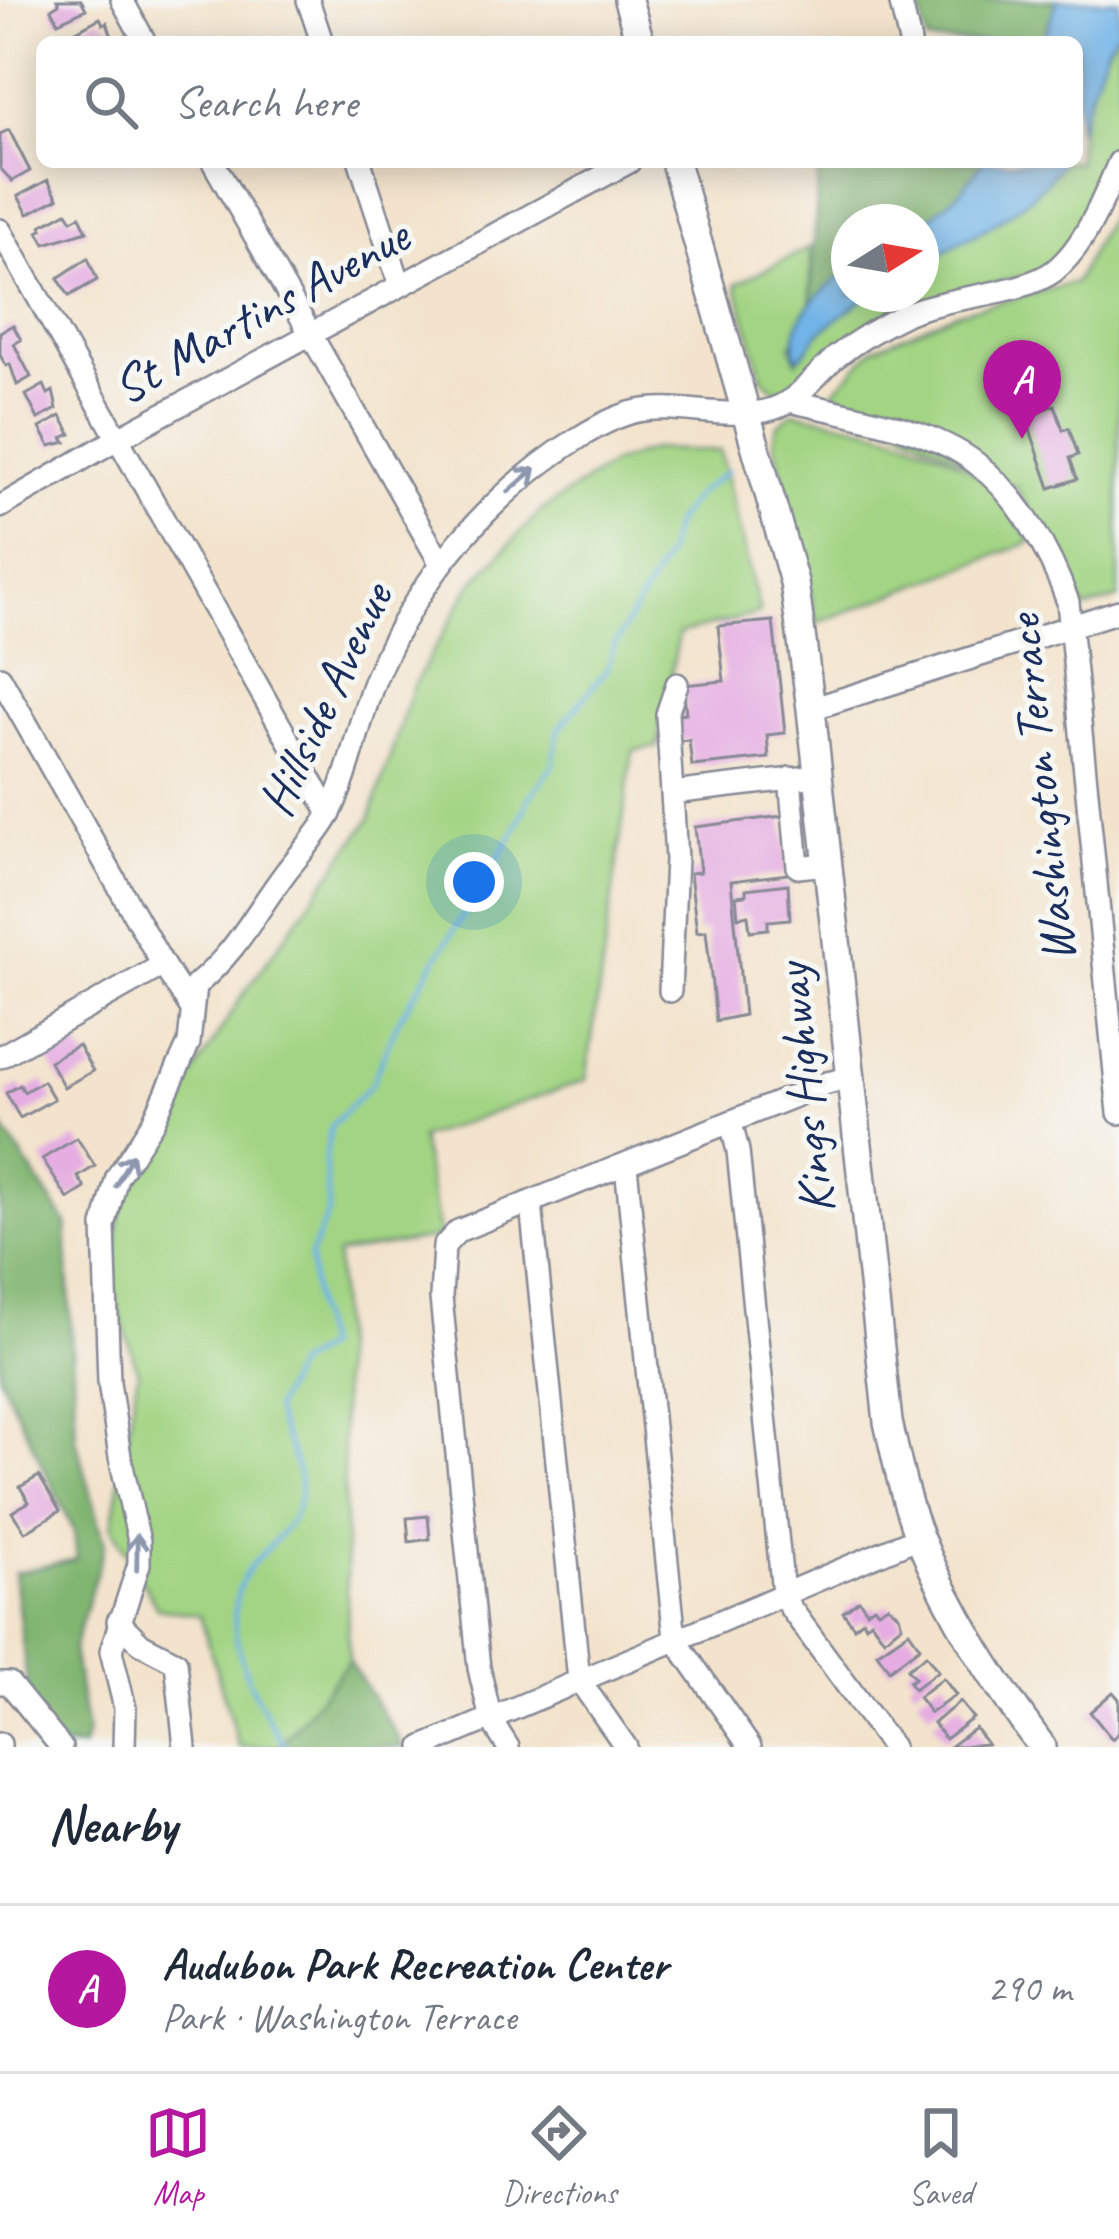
<!DOCTYPE html>
<html lang="en">
<head>
<meta charset="utf-8">
<style>
  body { margin:0; font-family:Caveat,sans-serif; background:#f6f6f7; color:#1f2937 }
  .compass { position:absolute; left:831px; top:204px; width:108px; height:108px; border-radius:50%; background:#fff; box-shadow:0 6px 30px #0003; rotate:79deg }
  .you { position:absolute; left:474px; top:882px; width:42px; height:42px; margin:-30px; border:9px solid #fff; border-radius:50%; background:#1a73e8; box-shadow:0 0 0 18px #1a73e833 }
  .badge { display:grid; place-items:center; width:78px; height:78px; border-radius:50%; background:#b5179e; color:#fff; font-size:39px; font-weight:700 }
  .pin { position:absolute; translate:-50% -99px; filter:drop-shadow(0 3px 6px #0008) }
  .pin::after { content:''; position:absolute; top:63px; width:42px; height:36px; background:inherit; clip-path:polygon(0 0,100% 0,50% 100%) }
  .list { margin:0; padding:0; list-style:none }
  h2 { display:flex; justify-content:space-between; align-items:center; height:156px; margin:0; padding:0 48px; font-size:51px }
  h2 small { font-size:39px; font-weight:400; color:#747a83 }
  .list li { display:grid; grid-template-columns:78px 1fr auto; gap:36px; align-items:center; box-sizing:border-box; height:168px; padding:0 48px; border-top:3px solid #e0e1e3 }
  .list b { display:block; font-size:45px; white-space:nowrap }
  .list p { margin:0; font-size:39px; white-space:nowrap; color:#747a83 }
  .list em { font-size:39px; font-style:normal; color:#747a83 }
  .icon { flex:none; width:66px; height:66px; fill:none; stroke:currentColor; stroke-width:2; stroke-linecap:round; stroke-linejoin:round }
  .map { position:relative; flex:none; width:1119px; height:1747px; overflow:hidden }
  .search { position:absolute; background:#fff; box-shadow:0 6px 30px #0003; left:36px; right:36px; top:36px; height:132px; display:flex; align-items:center; gap:30px; box-sizing:border-box; padding:0 42px; border-radius:18px; color:#747a83; font-size:45px }
  .sheet { height:324px; background:#fff }
  nav { display:flex; justify-content:space-around; align-items:center; box-sizing:border-box; height:168px; border-top:3px solid #e0e1e3; background:#fff; font-size:33px; color:#747a83 }
  nav a { display:grid; justify-items:center; gap:6px }
  nav .on { color:#b5179e }
  .map>svg:first-child { display:block }
</style>
</head>
<body>
<div class="map">
<svg width="1119" height="1747" viewBox="0 0 1119 1747">
  <rect width="100%" height="100%" fill="#f6f6f2"/>
  <filter id="ink" filterUnits="userSpaceOnUse"><feTurbulence type="fractalNoise" baseFrequency=".00833" numOctaves="2"/><feDisplacementMap in="SourceGraphic" scale="24" xChannelSelector="R" yChannelSelector="G"/><feConvolveMatrix kernelMatrix="1 2 1 2 8 2 1 2 1" color-interpolation-filters="sRGB"/></filter>
  <filter id="wash" filterUnits="userSpaceOnUse"><feTurbulence type="fractalNoise" baseFrequency=".004" numOctaves="4" result="noise"/><feDisplacementMap in="SourceGraphic" scale="48" xChannelSelector="R" yChannelSelector="G"/><feGaussianBlur stdDeviation="2.7" result="paint"/><feColorMatrix in="noise" values="0 0 0 0 0 0 0 0 0 0 0 0 0 0 0 0 0 1.4 0 .05"/><feComposite in="paint" operator="in"/></filter>
  <g filter="url(#wash)">
    <rect width="100%" height="100%" fill="#f3e3cc"/>
    <g fill="#a2d483" stroke="#5e8270" stroke-width="3">
      <path d="M 1119,29 L 1119,149 L 1063,256 L 1046,271 L 943,296 L 792,390 L 774,390 L 762,377 L 736,284 L 811,247 L 811,303 L 791,347 L 797,361 L 820,332 L 869,294 L 921,294 L 921,262 C 973,237 1029,211 1062,162 L 1077,162 C 1077,118 1094,66 1119,29 Z"/>
      <path d="M 1109,216 L 1119,224 L 1119,598 L 1085,609 L 1016,487 L 833,392 L 874,348 L 958,312 L 1075,283 Z"/>
      <path d="M 793,412 C 867,427 945,437 1000,495 C 1012,509 1021,527 1031,542 L 817,623 L 774,440 L 777,426 Z"/>
      <path d="M 654,449 L 720,451 L 760,613 L 679,634 L 657,747 L 633,751 L 586,1080 L 420,1138 L 440,1237 L 337,1254 L 349,1661 L 279,1747 L 239,1747 L 200,1615 L 157,1608 L 112,1527 L 138,1372 L 112,1287 L 123,1189 L 240,999 L 370,819 L 412,688 L 471,585 L 540,512 L 613,463 Z"/>
    </g>
    <g fill="#81b671" stroke="#4e7268" stroke-width="3">
      <path d="M 918,0 L 1057,0 L 1042,42 L 927,42 Z"/>
      <path d="M 819,162 L 983,162 L 960,192 L 921,226 L 921,222 L 849,222 L 849,272 L 811,303 Z"/>
      <path d="M 0,1123 L 66,1223 L 76,1439 L 105,1544 L 73,1650 L 87,1732 L 83,1747 L 35,1747 L 14,1573 L 77,1559 L 74,1531 L 0,1377 Z"/>
      <path d="M 349,1661 L 404,1747 L 279,1747 Z"/>
    </g>
    <g fill="#72b4e7" stroke="#4672a2" stroke-width="3">
      <path d="M 1057,0 L 1119,0 L 1119,29 L 1107,46 L 1077,131 L 1077,42 L 1043,42 Z"/>
      <path d="M 983,162 L 1062,162 C 1029,210 973,237 921,262 L 921,226 L 960,192 Z"/>
      <path d="M 849,272 L 849,294 L 870,294 L 820,332 L 803,355 L 797,357 C 784,323 822,288 849,272 Z"/>
    </g>
    <g fill="none" stroke-linecap="round" stroke-linejoin="round">
      <path stroke="#72b4e7" stroke-width="4.5" d="M 286,1747 C 255,1700 210,1620 251,1566 C 268,1545 295,1526 299,1498 C 304,1464 281,1439 274,1409 L 295,1366 L 324,1347 L 314,1304 L 310,1256 L 329,1210 L 325,1161 L 331,1126 L 371,1085 L 398,1021 L 515,831 L 529,798 L 553,765 L 558,730 L 608,668 L 614,646 L 666,556 L 675,522 L 697,494 L 728,471"/>
    </g>
    <g id="blocks">
      <g fill="#e5ade2">
        <path d="M 57,0 L 81,0 L 86,9 L 58,22 L 51,9 L 59,4 Z"/>
        <path d="M 100,18 L 103,24 L 107,22 L 113,40 L 69,42 L 69,35 Z"/>
        <path d="M 9,130 L 30,171 L 12,181 L 0,168 L 0,134 Z"/>
        <path d="M 48,180 L 58,198 L 28,214 L 18,196 Z"/>
        <path d="M 67,212 L 72,220 L 80,216 L 87,231 L 45,244 L 38,232 L 43,229 L 41,226 Z"/>
        <path d="M 88,258 L 97,280 L 69,296 L 58,278 Z"/>
        <path d="M 13,325 L 21,340 L 14,344 L 31,377 L 17,385 L 10,364 L 6,366 L 0,355 L 0,332 Z"/>
        <path d="M 44,385 L 48,394 L 53,391 L 57,409 L 38,419 L 26,395 Z"/>
        <path d="M 1055,405 L 1063,430 L 1069,428 L 1078,455 L 1070,458 L 1077,479 L 1050,488 L 1025,415 Z"/>
        <path d="M 61,416 L 71,434 L 63,438 L 66,442 L 50,446 L 40,428 Z"/>
        <path d="M 773,621 L 785,733 L 767,735 L 769,758 L 692,766 L 689,740 L 678,741 L 679,714 L 686,713 L 683,685 L 724,681 L 718,626 Z"/>
        <path d="M 783,816 L 788,874 L 731,881 L 744,1015 L 716,1021 L 706,931 L 697,932 L 690,873 L 700,872 L 695,827 Z"/>
        <path d="M 788,884 L 790,919 L 768,921 L 768,929 L 750,931 L 748,915 L 738,917 L 736,896 L 746,895 L 746,889 Z"/>
        <path d="M 78,1045 L 93,1071 L 64,1087 L 49,1061 Z"/>
        <path d="M 43,1081 L 54,1099 L 20,1118 L 6,1093 L 20,1085 L 24,1092 Z"/>
        <path d="M 77,1138 L 95,1166 L 78,1177 L 85,1188 L 68,1199 L 42,1159 Z"/>
        <path d="M 39,1476 L 60,1511 L 25,1532 L 12,1512 L 29,1502 L 20,1487 Z"/>
        <path d="M 428,1516 L 430,1539 L 409,1542 L 407,1518 Z"/>
        <path d="M 859,1600 L 867,1611 L 874,1606 L 878,1611 L 888,1605 L 899,1615 L 902,1625 L 884,1639 L 871,1621 L 866,1625 L 863,1620 L 854,1627 L 843,1612 Z"/>
        <path d="M 909,1631 L 920,1647 L 889,1670 L 877,1653 Z"/>
        <path d="M 926,1655 L 938,1671 L 914,1689 L 909,1682 L 915,1678 L 907,1669 Z"/>
        <path d="M 943,1678 L 956,1695 L 930,1713 L 918,1697 Z"/>
        <path d="M 1113,1692 L 1119,1699 L 1119,1733 L 1112,1739 L 1090,1712 Z"/>
        <path d="M 960,1702 L 973,1718 L 945,1739 L 933,1723 Z"/>
        <path d="M 975,1728 L 987,1744 L 949,1747 Z"/>
      </g>
    </g>
  </g>
  <g filter="url(#ink)">
    <use href="#blocks" fill-opacity="0" stroke="#878995" stroke-width="3"/>
    <g fill="none" stroke-linecap="round" stroke-linejoin="round">
      <defs>
        <g id="minor">
          <path d="M 122,0 L 145,42"/>
          <path d="M 308,0 L 322,42"/>
          <path d="M 900,0 L 910,42"/>
          <path d="M 213,162 L 441,564"/>
          <path d="M 360,162 L 400,285"/>
          <path d="M 0,230 L 330,814"/>
          <path d="M 790,401 C 848,415 927,426 976,463 C 1019,496 1050,552 1068,602 L 1119,1113"/>
          <path d="M 0,507 L 117,439 L 629,162"/>
          <path d="M 0,677 L 163,965 L 192,1009"/>
          <path d="M 811,709 L 1119,611"/>
          <path d="M 790,778 L 798,867 L 827,864"/>
          <path d="M 672,793 L 667,714 L 677,684"/>
          <path d="M 670,991 L 676,859 L 672,793 L 817,776"/>
          <path d="M 0,1057 L 163,965"/>
          <path d="M 731,1123 L 738,1151 L 783,1593 L 789,1606 L 892,1747"/>
          <path d="M 626,1166 L 675,1639 L 750,1747"/>
          <path d="M 531,1204 L 579,1680 L 626,1747"/>
          <path d="M 118,1621 L 141,1644 L 176,1662 L 185,1747"/>
          <path d="M 0,1683 L 9,1683 L 61,1747"/>
          <path d="M 0,1744 L 0,1747"/>
          <path d="M 124,1747 L 125,1708 L 111,1651 L 139,1564 L 139,1541 L 120,1457 L 109,1382 L 104,1226 L 117,1177 L 153,1122 L 189,1043 L 195,986 C 238,950 253,916 285,873 C 300,853 318,836 329,815 C 351,771 358,722 376,677 C 417,580 490,493 580,437 C 596,427 618,415 638,411 C 674,403 723,419 765,411 C 796,405 813,377 836,357 C 856,341 883,325 906,314 C 947,296 1022,295 1054,271 C 1085,246 1104,198 1119,162"/>
          <path d="M 423,1747 L 919,1537"/>
          <path d="M 508,1747 L 491,1720 L 479,1668 L 441,1298 L 444,1246 L 458,1231 L 827,1083 L 850,1078"/>
        </g>
        <g id="major">
          <path d="M 628,0 L 640,42"/>
          <path d="M 675,162 L 794,582 L 811,709 L 888,1422 C 897,1461 905,1502 920,1539 C 951,1615 994,1681 1042,1747"/>
        </g>
      </defs>
      <use href="#minor" stroke="#878995" stroke-width="26"/>
      <use href="#major" stroke="#878995" stroke-width="32"/>
      <use href="#minor" stroke="#fff" stroke-width="21"/>
      <use href="#major" stroke="#fff" stroke-width="27"/>
    </g>
    <defs><path id="oneway-shaft" d="M-6 0H5M1.5-3L5.5 0L1.5 3" fill="none" stroke-width="1.6" stroke-linecap="round" stroke-linejoin="round" transform="scale(3)"/></defs>
    <g stroke="#8d97ae">
      <use href="#oneway-shaft" transform="translate(522 480) rotate(-41)"/>
      <use href="#oneway-shaft" transform="translate(124 1170) rotate(-62)"/>
      <use href="#oneway-shaft" transform="translate(137 1552) rotate(-89)"/>
    </g>
  </g>
  <g text-anchor="middle" stroke-width="10" stroke-linejoin="round" paint-order="stroke">
    <g font-size="51" fill="#1b2f5e" stroke="#f6f6f2">
      <text transform="translate(260 310) rotate(-29)" y="18">St Martins Avenue</text>
      <text transform="translate(324 699) rotate(-65)" y="18">Hillside Avenue</text>
      <text transform="translate(1039 789) rotate(-96)" y="18">Washington Terrace</text>
      <text transform="translate(803 1089) rotate(-96)" y="18">Kings Highway</text>
    </g>
  </g>
</svg>
<svg class="compass" viewBox="-18 -18 36 36"><path d="M0-13l5 13h-10z" fill="#e53935"/><path d="M0 13l5-13h-10z" fill="#747a83"/></svg>
<div class="you"></div>
<div class="pin badge" style="left:1022px;top:439px">A</div>
<div class="search"><svg class="icon" aria-label="search" viewBox="0 0 24 24"><circle cx="10" cy="10" r="6"/><path d="M15 15l6 6"/></svg>Search here</div>
</div>
<section class="sheet">
<h2>Nearby<small></small></h2>
<ul class="list">
<li><span class="badge">A</span><div><b>Audubon Park Recreation Center</b><p>Park · Washington Terrace</p></div><em>290 m</em></li>
</ul>
</section>
<nav>
<a class="on"><svg class="icon" aria-label="map" viewBox="0 0 24 24"><path d="M3 6l6-2 6 2 6-2v14l-6 2-6-2-6 2zM9 4v14M15 6v14"/></svg>Map</a>
<a><svg class="icon" aria-label="directions" viewBox="0 0 24 24"><path d="M12 3l9 9-9 9-9-9zM9 14v-3h6M13 9l2 2-2 2"/></svg>Directions</a>
<a><svg class="icon" aria-label="saved" viewBox="0 0 24 24"><path d="M7 4h10v16l-5-4-5 4z"/></svg>Saved</a>
</nav>
</body>
</html>
